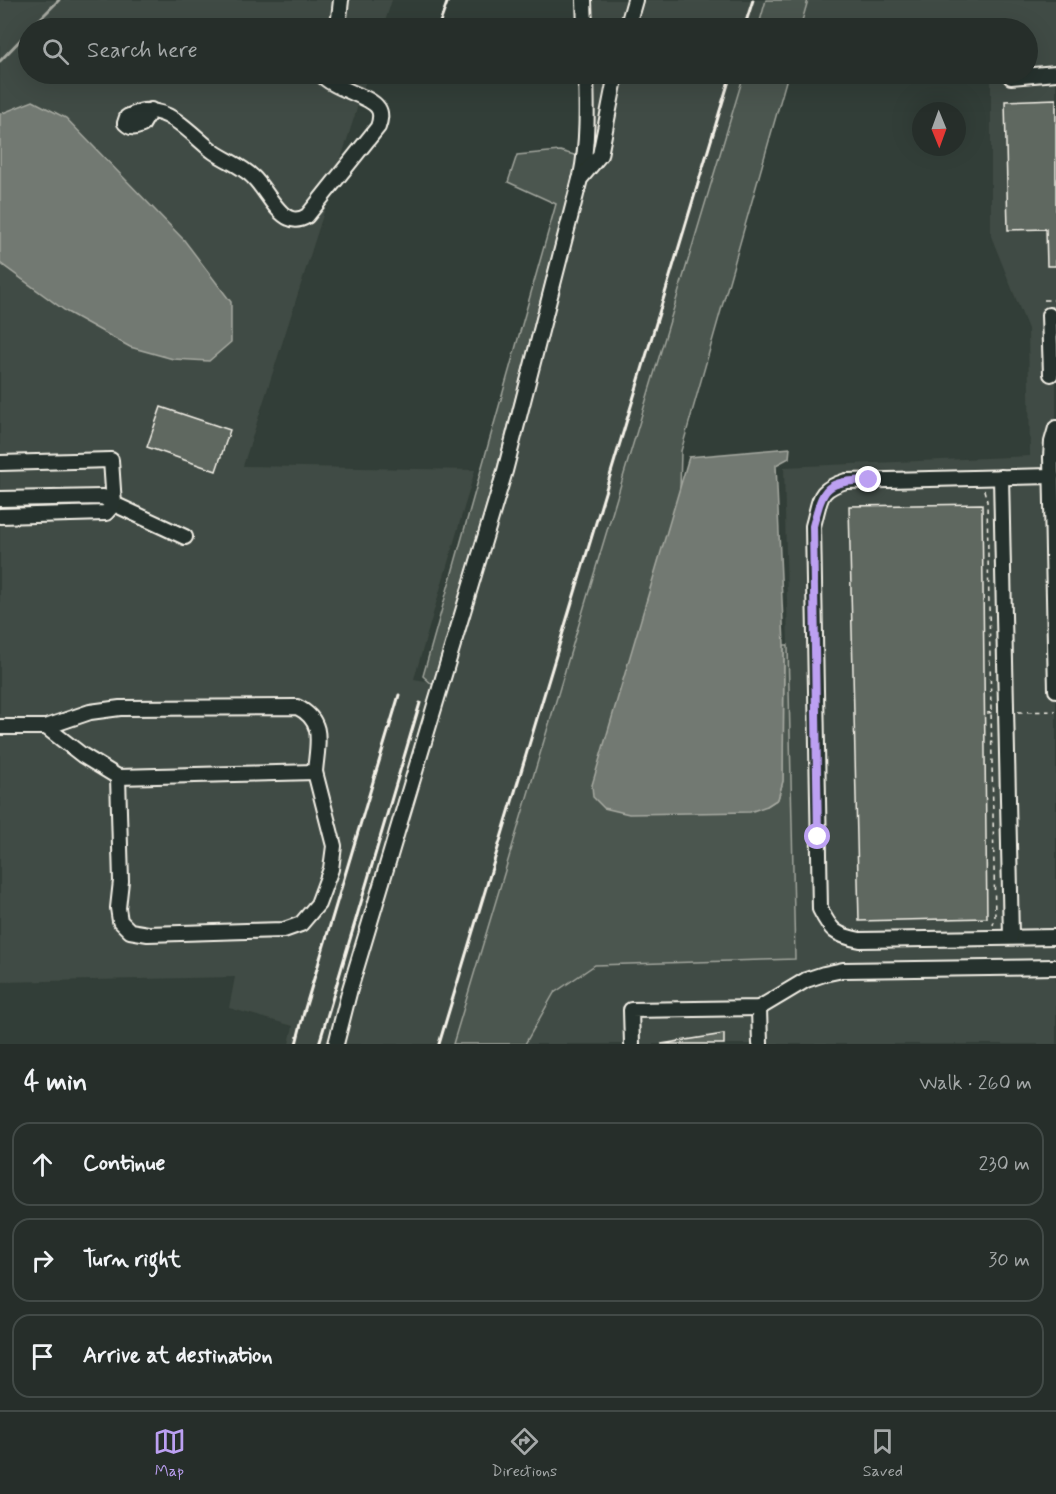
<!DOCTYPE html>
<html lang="en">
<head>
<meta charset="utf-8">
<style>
  body { margin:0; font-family:Mynerve,sans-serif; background:#2e3632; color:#f1f3f6 }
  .compass { position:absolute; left:912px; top:102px; width:54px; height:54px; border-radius:50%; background:#262e2a; box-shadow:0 6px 24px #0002; rotate:179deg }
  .stop { position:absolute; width:18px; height:18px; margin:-14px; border:4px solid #bca0f2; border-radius:50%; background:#fff }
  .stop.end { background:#bca0f2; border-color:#fff; box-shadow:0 2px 6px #0008 }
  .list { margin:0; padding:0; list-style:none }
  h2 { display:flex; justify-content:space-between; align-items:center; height:78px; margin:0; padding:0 24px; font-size:26px }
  h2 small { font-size:20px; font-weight:400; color:#a4a8a8 }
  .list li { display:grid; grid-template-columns:39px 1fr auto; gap:18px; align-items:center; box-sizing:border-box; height:84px; margin:0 12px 12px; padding:0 12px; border:2px solid #424a47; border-radius:18px }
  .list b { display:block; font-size:22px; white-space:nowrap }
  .list em { font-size:20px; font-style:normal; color:#a4a8a8 }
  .icon { flex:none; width:33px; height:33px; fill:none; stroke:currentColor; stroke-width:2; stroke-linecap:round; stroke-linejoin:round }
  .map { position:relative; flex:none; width:1056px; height:1044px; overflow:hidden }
  .search { position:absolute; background:#262e2a; box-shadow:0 6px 24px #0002; left:18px; right:18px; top:18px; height:66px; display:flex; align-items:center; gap:15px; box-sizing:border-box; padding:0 21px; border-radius:33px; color:#a4a8a8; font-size:22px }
  .sheet { height:366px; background:#262e2a }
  nav { display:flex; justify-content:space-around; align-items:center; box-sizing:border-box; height:84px; border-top:2px solid #424a47; background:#262e2a; font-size:16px; color:#a4a8a8 }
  nav a { display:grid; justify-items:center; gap:3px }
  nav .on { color:#bca0f2 }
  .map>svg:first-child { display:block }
</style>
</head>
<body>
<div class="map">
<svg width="1056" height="1044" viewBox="0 0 1056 1044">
  <rect width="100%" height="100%" fill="#323e38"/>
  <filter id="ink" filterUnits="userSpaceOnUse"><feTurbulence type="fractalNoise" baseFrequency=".0167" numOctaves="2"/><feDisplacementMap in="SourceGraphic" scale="12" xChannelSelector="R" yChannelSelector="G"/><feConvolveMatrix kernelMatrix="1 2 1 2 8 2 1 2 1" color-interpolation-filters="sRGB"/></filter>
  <g filter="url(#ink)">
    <g fill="#404b44">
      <path d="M 0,0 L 392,0 L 383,28 L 28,28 L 28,74 L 368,74 L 243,466 L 475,470 L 414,679 L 432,682 L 431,686 L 434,686 L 498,465 L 521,371 L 558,242 L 581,141 L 581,74 L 744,74 L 453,1044 L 289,1044 L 293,1026 L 229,1008 L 235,977 L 0,982 Z"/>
      <path d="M 580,0 L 766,0 L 757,28 L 580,28 Z"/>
      <path d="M 808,0 L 1056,0 L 1056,1044 L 525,1044 L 554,993 L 595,965 L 795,958 L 784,467 L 1030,456 L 1028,329 L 991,236 L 991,74 L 1028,74 L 1028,28 L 800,28 Z"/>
    </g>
    <g fill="#4c564f" stroke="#a0a49c" stroke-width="1.5">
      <path d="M 766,0 L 808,0 L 800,28 L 758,28 Z"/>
      <path d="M 744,74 L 788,74 L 681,451 L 680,490 L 767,806 L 778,799 L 783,781 L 784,645 L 788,645 L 795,959 L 595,965 L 554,993 L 525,1044 L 453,1044 Z"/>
      <path d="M 560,151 L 578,156 L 498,465 L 434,686 L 423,676 L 556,204 L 508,182 L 517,155 Z"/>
    </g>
    <g fill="#727972" stroke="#a6a9a1" stroke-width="1.5">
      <path d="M 33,101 L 66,118 L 184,240 L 231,302 L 231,342 L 209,361 L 173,359 L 130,347 L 67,312 L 0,263 L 0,114 Z"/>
      <path d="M 790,448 L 789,458 L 776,465 L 784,645 L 783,781 L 778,799 L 767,806 L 750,812 L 629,814 L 604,808 L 593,797 L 592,785 L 689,457 Z"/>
    </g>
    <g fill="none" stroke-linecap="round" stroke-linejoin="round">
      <g stroke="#a6a9a1" stroke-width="3">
        <path d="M 31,28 L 59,0"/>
        <path d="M 0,61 L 28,32"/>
      </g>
    </g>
    <g fill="#5f6861" stroke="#f4f1e8" stroke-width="1.5">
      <path d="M 1056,99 L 1056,266 L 1047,266 L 1046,229 L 1008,230 L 1005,101 Z"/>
      <path d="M 161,407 L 230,430 L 216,471 L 147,447 Z"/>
      <path d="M 982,504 L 987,918 L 859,921 L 849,506 Z"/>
      <path d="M 724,1034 L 724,1044 L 661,1044 Z"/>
    </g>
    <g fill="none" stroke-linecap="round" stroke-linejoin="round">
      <defs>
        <g id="minor">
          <path d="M 584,0 L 585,28"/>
          <path d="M 334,28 L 339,18 L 341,0"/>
          <path d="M 627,28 L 635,0"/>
          <path d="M 1011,77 L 1056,73"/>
          <path d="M 151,110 L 142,125 C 135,128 131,129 125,123 L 127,117 C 134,114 141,110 149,111 C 174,111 196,139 214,152 C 227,161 242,166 253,177 C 264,187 276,213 289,218 C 295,221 302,219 307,216 L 378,127 C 380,121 382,114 378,108 C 370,95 334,90 321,74"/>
          <path d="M 581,176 C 588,143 587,108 586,74"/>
          <path d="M 1049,315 L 1051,374"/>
          <path d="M 1056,428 L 1052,442 L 1051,457 L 1056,690"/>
          <path d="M 0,463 L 111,460 L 114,504 L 185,537"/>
          <path d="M 1052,476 L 846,481 C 817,490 821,498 813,526 L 820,909 C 831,931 835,935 860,940 L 1056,937"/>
          <path d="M 1001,477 L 1011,937"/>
          <path d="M 0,499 L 103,497 L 114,504 L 106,513 L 0,516"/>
          <path d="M 0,727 L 46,727 L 90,712 L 120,708 L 297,707 C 326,721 317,745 315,772 L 118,777 L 82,755 L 46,727"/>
          <path d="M 118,777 L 121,881 L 118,908 L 120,921 L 130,931 L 148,934 L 284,930 L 301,924 L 318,904 L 331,869 L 334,846 L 315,772"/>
          <path d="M 759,1008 L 760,1044"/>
          <path d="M 336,1044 L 350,989 L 505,471 L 580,179 L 600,155 L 616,74"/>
          <path d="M 632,1044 L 631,1010 L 759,1008 L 806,980 L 824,974 L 843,970 L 1056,967"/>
        </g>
      </defs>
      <use href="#minor" stroke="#f4f1e8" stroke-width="18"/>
      <g stroke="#f4f1e8" stroke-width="1.5" stroke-dasharray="4.5 4.5" stroke-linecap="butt">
        <path d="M 1044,300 L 1056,300"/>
        <path d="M 984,490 L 987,501 L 995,918 L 993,925"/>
        <path d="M 1018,712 L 1056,711"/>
        <path d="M 987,713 L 995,712"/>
      </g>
      <use href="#minor" stroke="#26332d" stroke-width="14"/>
      <g stroke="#f4f1e8" stroke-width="3">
        <path d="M 438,28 L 448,0"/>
        <path d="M 744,28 L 753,0"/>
        <path d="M 296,1044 L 304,1012 L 399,695"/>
        <path d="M 319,1044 L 420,703"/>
        <path d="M 439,1044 L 731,74"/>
      </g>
    </g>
  </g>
  <g fill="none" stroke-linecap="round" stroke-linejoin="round" filter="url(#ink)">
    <path stroke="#bca0f2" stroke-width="8" d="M 818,837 L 813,526 C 824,485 825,482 869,480"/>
  </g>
</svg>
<svg class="compass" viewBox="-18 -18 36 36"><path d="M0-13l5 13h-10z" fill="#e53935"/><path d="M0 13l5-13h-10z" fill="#a4a8a8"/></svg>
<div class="stop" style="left:818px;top:837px"></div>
<div class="stop end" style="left:869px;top:480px"></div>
<div class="search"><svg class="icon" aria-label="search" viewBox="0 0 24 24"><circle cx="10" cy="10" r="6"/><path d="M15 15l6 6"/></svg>Search here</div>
</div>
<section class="sheet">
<h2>4 min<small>Walk · 260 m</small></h2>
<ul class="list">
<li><svg class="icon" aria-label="ahead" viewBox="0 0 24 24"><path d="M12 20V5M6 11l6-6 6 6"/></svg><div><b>Continue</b></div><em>230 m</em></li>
<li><svg class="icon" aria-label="right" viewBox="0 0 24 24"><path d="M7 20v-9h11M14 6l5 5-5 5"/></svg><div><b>Turn right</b></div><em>30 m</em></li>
<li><svg class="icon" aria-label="arrive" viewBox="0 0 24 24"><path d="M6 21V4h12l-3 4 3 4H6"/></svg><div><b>Arrive at destination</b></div></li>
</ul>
</section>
<nav>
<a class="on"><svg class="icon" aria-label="map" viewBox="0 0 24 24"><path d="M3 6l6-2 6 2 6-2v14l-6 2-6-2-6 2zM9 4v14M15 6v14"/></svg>Map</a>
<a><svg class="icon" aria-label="directions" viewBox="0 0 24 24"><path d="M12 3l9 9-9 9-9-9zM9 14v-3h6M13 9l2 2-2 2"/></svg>Directions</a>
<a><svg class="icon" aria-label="saved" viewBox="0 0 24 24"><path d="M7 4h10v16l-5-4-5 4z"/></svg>Saved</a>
</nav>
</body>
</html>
